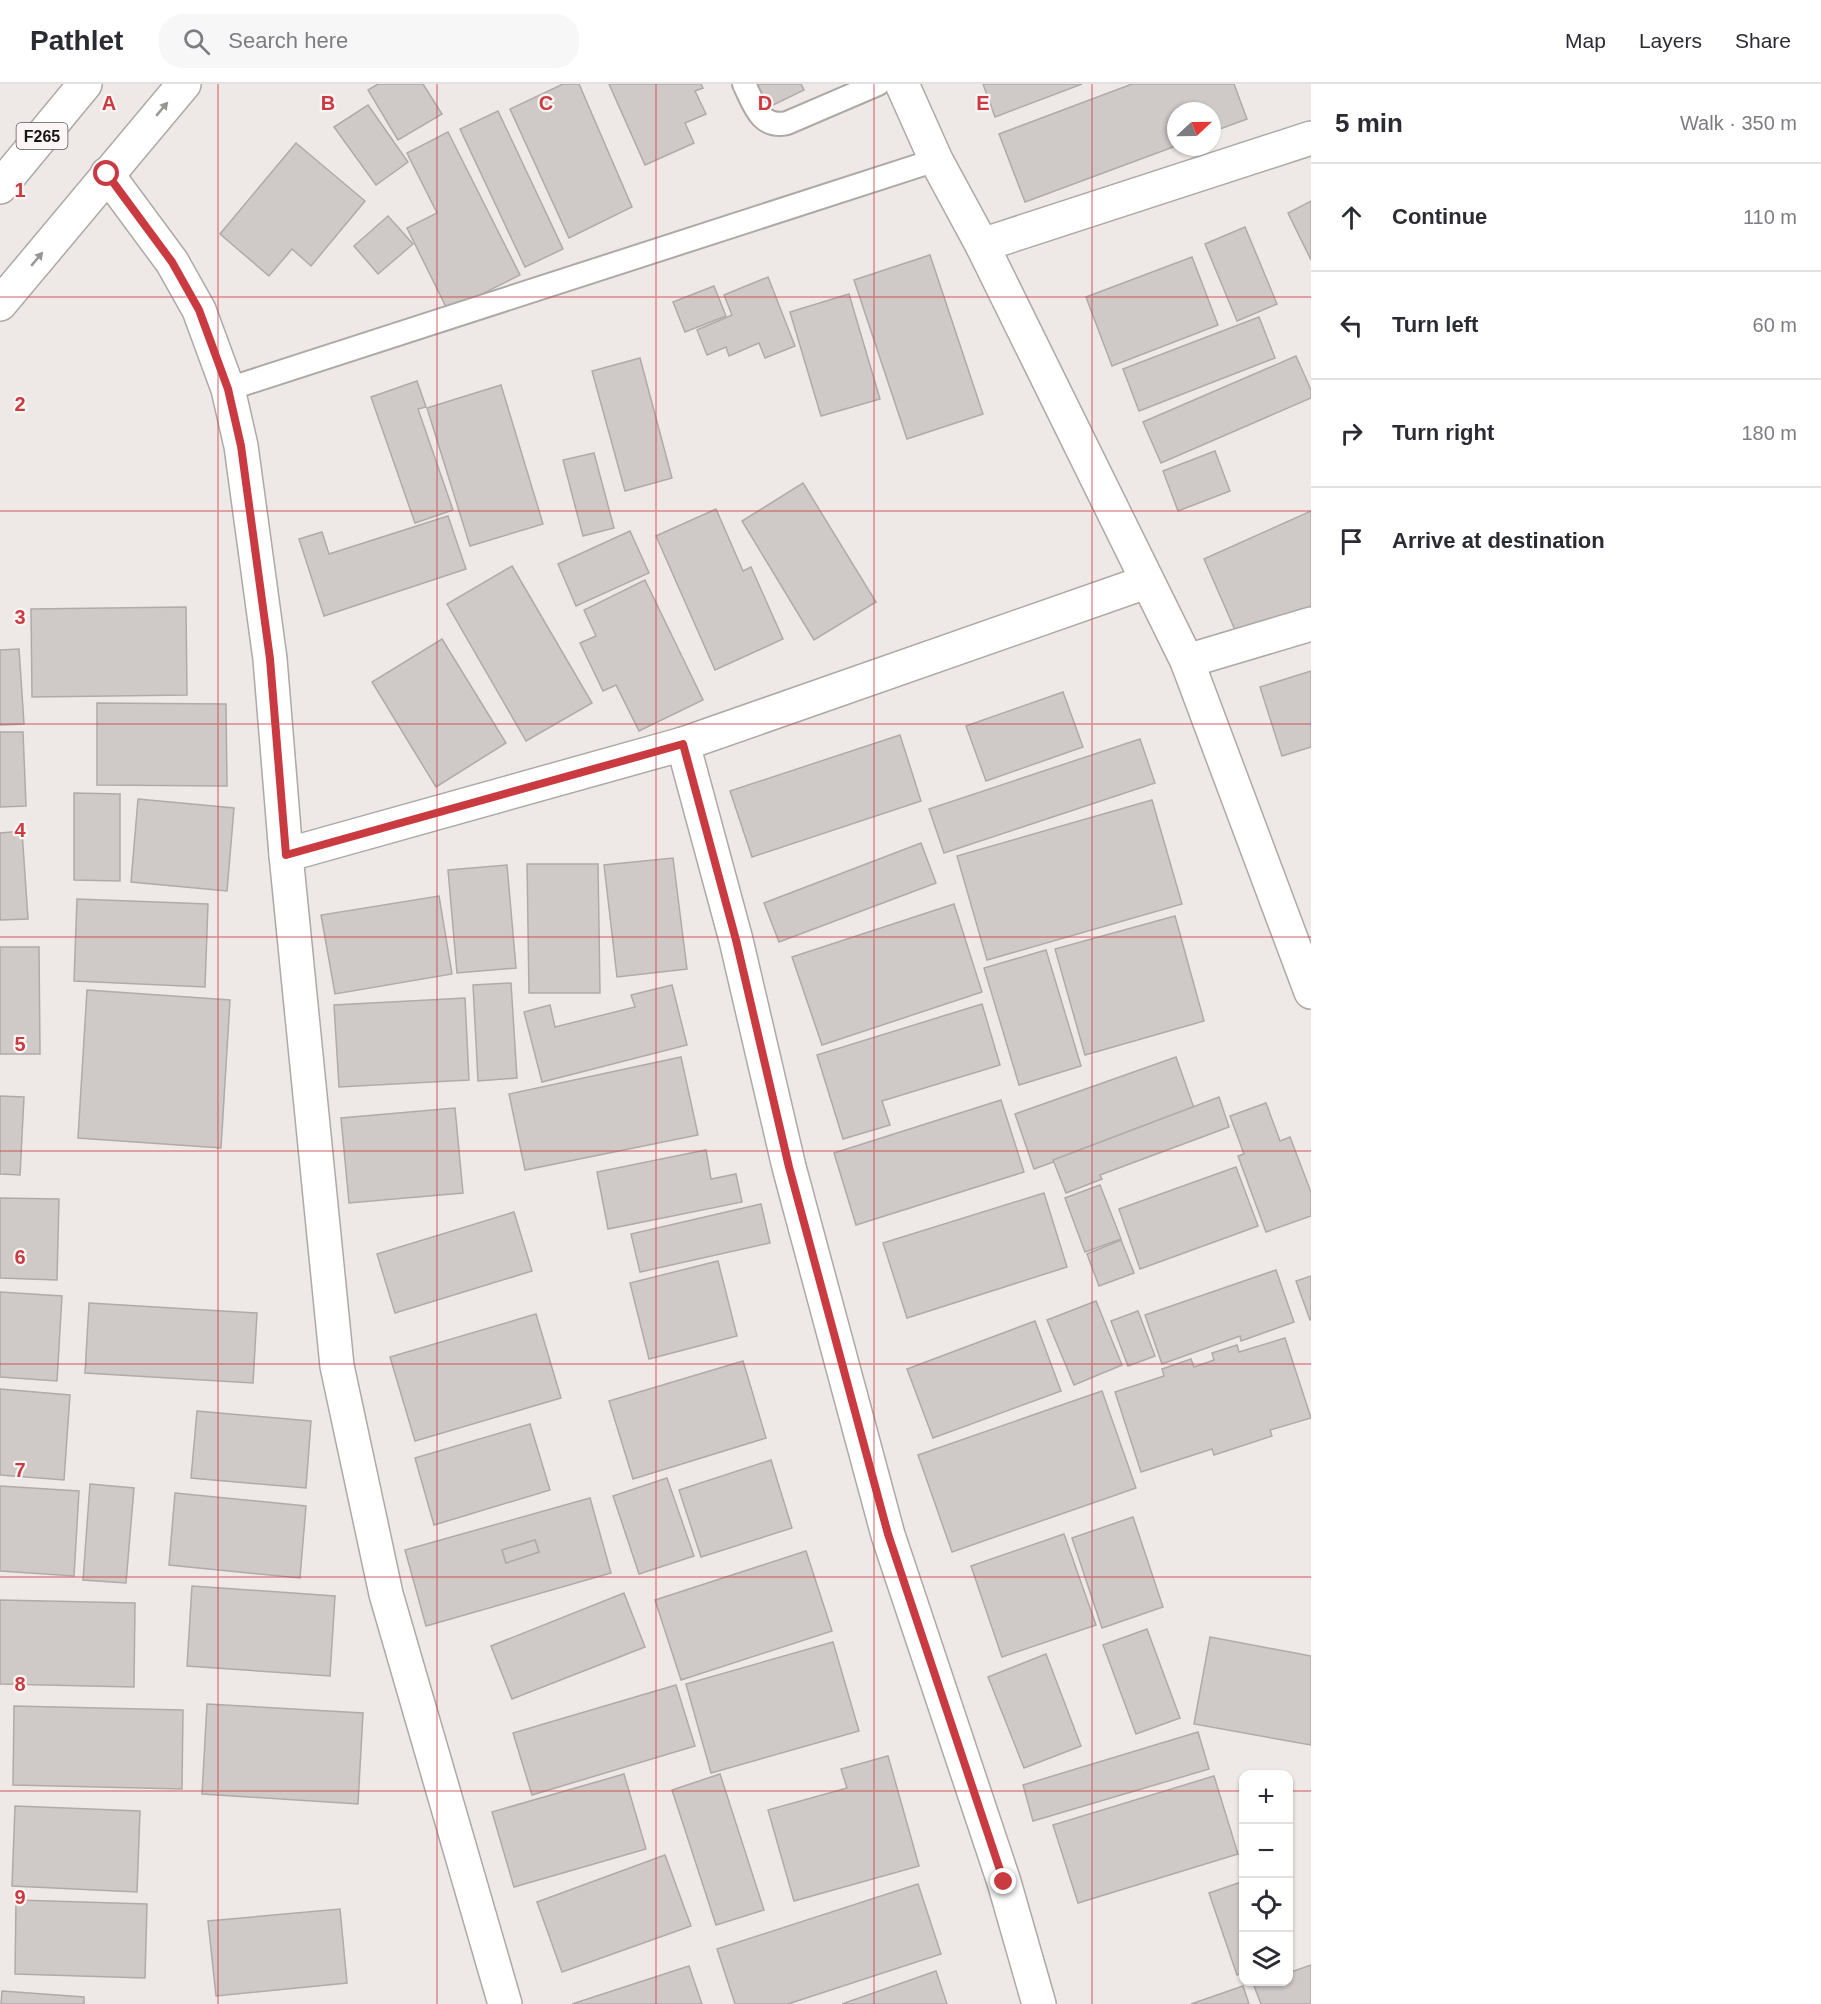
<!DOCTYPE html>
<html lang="en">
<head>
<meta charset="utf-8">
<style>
  body { margin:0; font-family:Arial,sans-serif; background:#f7f7f7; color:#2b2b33 }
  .controls { position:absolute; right:18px; bottom:18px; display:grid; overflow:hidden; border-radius:12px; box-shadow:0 2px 4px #0004 }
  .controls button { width:54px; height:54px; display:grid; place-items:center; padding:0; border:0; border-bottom:2px solid #e1e1e2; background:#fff; color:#2b2b33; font:30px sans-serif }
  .compass { position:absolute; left:1167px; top:18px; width:54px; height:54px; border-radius:50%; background:#fff; box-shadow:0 2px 4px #0004; rotate:68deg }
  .stop { position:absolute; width:18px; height:18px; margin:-14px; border:4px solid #ca3b41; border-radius:50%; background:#fff }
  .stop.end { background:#ca3b41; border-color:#fff; box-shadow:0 2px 6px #0008 }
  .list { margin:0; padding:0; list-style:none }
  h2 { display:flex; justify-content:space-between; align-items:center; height:78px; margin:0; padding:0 24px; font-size:26px }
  h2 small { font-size:20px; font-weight:400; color:#7c7c81 }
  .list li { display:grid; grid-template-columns:39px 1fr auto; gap:18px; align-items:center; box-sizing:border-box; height:108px; padding:0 24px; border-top:2px solid #e1e1e2 }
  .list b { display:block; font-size:22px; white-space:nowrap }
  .list em { font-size:20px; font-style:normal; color:#7c7c81 }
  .icon { flex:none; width:33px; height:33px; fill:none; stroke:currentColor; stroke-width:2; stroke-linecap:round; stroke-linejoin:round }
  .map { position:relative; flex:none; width:1311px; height:1920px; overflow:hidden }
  header { display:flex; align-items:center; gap:36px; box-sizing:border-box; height:84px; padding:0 30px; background:#fff; border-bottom:2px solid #e1e1e2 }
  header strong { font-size:28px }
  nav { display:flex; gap:33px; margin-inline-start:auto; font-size:21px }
  .search { width:420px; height:54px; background:#f7f7f7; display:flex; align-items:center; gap:15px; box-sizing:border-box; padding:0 21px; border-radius:24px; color:#7c7c81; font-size:22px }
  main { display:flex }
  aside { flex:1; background:#fff }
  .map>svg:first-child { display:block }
</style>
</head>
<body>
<header>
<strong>Pathlet</strong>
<div class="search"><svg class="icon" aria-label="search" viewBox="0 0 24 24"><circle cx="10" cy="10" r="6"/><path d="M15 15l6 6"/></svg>Search here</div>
<nav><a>Map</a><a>Layers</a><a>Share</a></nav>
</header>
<main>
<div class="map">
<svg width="1311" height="1920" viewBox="0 0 1311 1920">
  <rect width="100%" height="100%" fill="#eee8e7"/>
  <g fill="#cfc9c8" stroke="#b0aaa9" stroke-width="1.5" fill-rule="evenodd">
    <path d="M 378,0 L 423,0 L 442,30 L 398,56 L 368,6 Z"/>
    <path d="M 563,0 L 579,0 L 632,123 L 569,154 L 510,25 Z"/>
    <path d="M 609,0 L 701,0 L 703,4 L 695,7 L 706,30 L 685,39 L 694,59 L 645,81 Z"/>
    <path d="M 751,0 L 801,0 L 804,6 L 763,26 Z"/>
    <path d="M 983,0 L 1082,0 L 995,33 Z"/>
    <path d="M 1132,0 L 1234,0 L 1247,35 L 1212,48 L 1212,27 L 1176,27 L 1176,62 L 1025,118 L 999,50 Z"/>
    <path d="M 368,21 L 408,78 L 376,101 L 334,43 Z"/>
    <path d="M 498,27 L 563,165 L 525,183 L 460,45 Z"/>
    <path d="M 448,48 L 520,191 L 448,227 L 407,144 L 437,129 L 407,69 Z"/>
    <path d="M 296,59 L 365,117 L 311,182 L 292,165 L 269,192 L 220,150 Z"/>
    <path d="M 1311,117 L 1311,176 L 1288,129 Z"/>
    <path d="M 388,132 L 413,160 L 378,190 L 354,162 Z"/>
    <path d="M 1245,143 L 1277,220 L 1237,237 L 1205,160 Z"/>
    <path d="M 930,171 L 983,330 L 907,355 L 854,196 Z"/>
    <path d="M 1192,173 L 1218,241 L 1112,282 L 1086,213 Z"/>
    <path d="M 768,193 L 795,262 L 765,274 L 759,259 L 729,272 L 726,263 L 707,271 L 697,246 L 732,231 L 724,211 Z"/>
    <path d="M 714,202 L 726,232 L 685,248 L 673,218 Z"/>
    <path d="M 849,210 L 880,315 L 821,332 L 790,228 Z"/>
    <path d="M 1259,233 L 1275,274 L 1139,327 L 1123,285 Z"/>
    <path d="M 1296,272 L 1311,306 L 1311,314 L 1161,379 L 1143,338 Z"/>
    <path d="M 640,274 L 672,394 L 625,407 L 592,287 Z"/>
    <path d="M 417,297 L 426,323 L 418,325 L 453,426 L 415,439 L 371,313 Z"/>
    <path d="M 501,301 L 543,440 L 470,462 L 427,324 Z"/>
    <path d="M 1215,367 L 1230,407 L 1178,427 L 1163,387 Z"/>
    <path d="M 594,369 L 614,444 L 583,452 L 563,376 Z"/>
    <path d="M 803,399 L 876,518 L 814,556 L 742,437 Z"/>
    <path d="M 716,425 L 743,487 L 751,483 L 783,555 L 715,586 L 656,452 Z"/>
    <path d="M 1311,427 L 1311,522 L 1239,555 L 1204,475 Z"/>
    <path d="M 448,432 L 466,485 L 324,532 L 299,455 L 322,448 L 329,470 Z"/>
    <path d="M 630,447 L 649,489 L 576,522 L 558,480 Z"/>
    <path d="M 512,482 L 592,619 L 526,657 L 447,520 Z"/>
    <path d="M 645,496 L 703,616 L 639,647 L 616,601 L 603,607 L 580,559 L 596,552 L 584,526 Z"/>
    <path d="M 186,523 L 187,611 L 32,613 L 31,525 Z"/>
    <path d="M 442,555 L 506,659 L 436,703 L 372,598 Z"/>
    <path d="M 19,565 L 24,640 L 0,641 L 0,566 Z"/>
    <path d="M 1311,587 L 1311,663 L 1282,672 L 1260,603 Z"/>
    <path d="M 1063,608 L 1083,663 L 986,697 L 966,642 Z"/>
    <path d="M 97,619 L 226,620 L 227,702 L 97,701 Z"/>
    <path d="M 0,648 L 23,648 L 26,722 L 0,723 Z"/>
    <path d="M 900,651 L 921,717 L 752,773 L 730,707 Z"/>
    <path d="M 1140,655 L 1155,699 L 944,769 L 929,725 Z"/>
    <path d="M 74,709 L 120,710 L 120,797 L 74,796 Z"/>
    <path d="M 138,715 L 234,724 L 227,807 L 131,798 Z"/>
    <path d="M 1152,716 L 1182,820 L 987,876 L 957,772 Z"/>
    <path d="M 22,747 L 28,835 L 0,836 L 0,749 Z"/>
    <path d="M 921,759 L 936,799 L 779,858 L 764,819 Z"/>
    <path d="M 673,774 L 687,885 L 617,893 L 604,781 Z"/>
    <path d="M 527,780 L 598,780 L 600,909 L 529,909 Z"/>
    <path d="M 507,781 L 516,884 L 457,889 L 448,786 Z"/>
    <path d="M 439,812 L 452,890 L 335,910 L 321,831 Z"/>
    <path d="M 77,815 L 208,820 L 205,903 L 74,897 Z"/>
    <path d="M 954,820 L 982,908 L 822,961 L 792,873 Z"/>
    <path d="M 1175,832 L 1204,937 L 1085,971 L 1055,865 Z"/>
    <path d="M 0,863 L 39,863 L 40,970 L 0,970 Z"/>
    <path d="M 1046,866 L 1081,982 L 1019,1001 L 984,884 Z"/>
    <path d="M 511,899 L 517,994 L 478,997 L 473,901 Z"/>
    <path d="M 672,901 L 687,961 L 542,998 L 524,928 L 550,921 L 555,943 L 635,923 L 631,911 Z"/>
    <path d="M 87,906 L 230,916 L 221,1064 L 78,1054 Z"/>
    <path d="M 465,914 L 469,996 L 339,1003 L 334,921 Z"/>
    <path d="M 982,920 L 1000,981 L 882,1017 L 890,1041 L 843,1055 L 817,971 Z"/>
    <path d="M 681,973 L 698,1051 L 525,1086 L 509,1010 Z"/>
    <path d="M 1176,973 L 1195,1027 L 1034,1085 L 1015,1030 Z"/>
    <path d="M 0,1012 L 24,1013 L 20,1091 L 0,1090 Z"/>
    <path d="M 1219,1013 L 1229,1043 L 1100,1091 L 1102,1095 L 1066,1109 L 1053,1076 Z"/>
    <path d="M 1001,1016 L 1024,1088 L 856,1141 L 834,1069 Z"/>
    <path d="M 1266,1019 L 1280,1057 L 1290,1053 L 1311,1108 L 1311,1132 L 1266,1148 L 1238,1072 L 1244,1070 L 1230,1032 Z"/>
    <path d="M 455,1024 L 463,1109 L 349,1119 L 341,1034 Z"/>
    <path d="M 706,1066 L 711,1095 L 736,1090 L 742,1118 L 608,1145 L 597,1088 Z"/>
    <path d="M 1236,1083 L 1258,1142 L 1140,1185 L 1119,1125 Z"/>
    <path d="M 1100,1101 L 1121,1155 L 1085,1168 L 1065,1114 Z"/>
    <path d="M 1044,1109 L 1067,1183 L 907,1234 L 883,1159 Z"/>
    <path d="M 0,1114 L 59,1115 L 57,1196 L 0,1194 Z"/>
    <path d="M 761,1120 L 770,1159 L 640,1188 L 631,1150 Z"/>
    <path d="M 514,1128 L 532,1187 L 395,1229 L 377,1170 Z"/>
    <path d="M 1121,1156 L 1134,1189 L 1099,1202 L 1087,1170 Z"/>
    <path d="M 718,1177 L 737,1252 L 649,1275 L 630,1199 Z"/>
    <path d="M 1276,1186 L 1294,1238 L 1241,1257 L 1240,1252 L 1162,1280 L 1145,1231 Z"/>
    <path d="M 1311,1192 L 1311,1236 L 1310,1236 L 1296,1197 Z"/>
    <path d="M 0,1208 L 62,1212 L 57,1297 L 0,1293 Z"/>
    <path d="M 1096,1217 L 1122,1281 L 1074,1301 L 1047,1236 Z"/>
    <path d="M 89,1219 L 257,1229 L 253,1299 L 85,1289 Z"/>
    <path d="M 1138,1227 L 1155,1272 L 1128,1282 L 1111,1237 Z"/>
    <path d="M 536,1230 L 561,1314 L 415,1357 L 390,1273 Z"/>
    <path d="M 1035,1237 L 1061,1307 L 933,1354 L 907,1285 Z"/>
    <path d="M 1285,1254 L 1311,1334 L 1270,1346 L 1272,1352 L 1214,1371 L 1212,1365 L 1141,1388 L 1115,1308 L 1164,1292 L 1162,1285 L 1191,1275 L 1194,1283 L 1214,1276 L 1212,1269 L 1237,1261 L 1239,1268 Z"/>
    <path d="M 743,1277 L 766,1354 L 633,1395 L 609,1317 Z"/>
    <path d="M 0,1305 L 70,1311 L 64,1396 L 0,1391 Z"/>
    <path d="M 1102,1307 L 1136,1404 L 952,1468 L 918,1371 Z"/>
    <path d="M 197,1327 L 311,1337 L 306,1404 L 191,1394 Z"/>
    <path d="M 530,1340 L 550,1406 L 434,1441 L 415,1374 Z"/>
    <path d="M 771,1376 L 792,1444 L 701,1473 L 679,1406 Z"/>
    <path d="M 667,1394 L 694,1472 L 639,1490 L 613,1412 Z"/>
    <path d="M 90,1400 L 134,1404 L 126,1499 L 83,1496 Z"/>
    <path d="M 0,1402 L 79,1407 L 74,1492 L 0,1487 Z"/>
    <path d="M 175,1409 L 306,1422 L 300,1494 L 169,1481 Z"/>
    <path d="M 590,1414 L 611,1489 L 426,1542 L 405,1466 ZM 535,1456 L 539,1468 L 506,1479 L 502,1466 Z"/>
    <path d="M 1133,1433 L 1163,1523 L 1102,1544 L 1072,1454 Z"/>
    <path d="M 1064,1450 L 1096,1541 L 1002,1573 L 971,1482 Z"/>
    <path d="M 535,1456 L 539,1468 L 506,1479 L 502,1466 Z"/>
    <path d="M 806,1467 L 832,1547 L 681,1596 L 655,1516 Z"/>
    <path d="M 192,1502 L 335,1512 L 330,1592 L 187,1582 Z"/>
    <path d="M 624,1509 L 645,1563 L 512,1615 L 491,1562 Z"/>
    <path d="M 0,1516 L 135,1519 L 134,1603 L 0,1600 Z"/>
    <path d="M 1147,1545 L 1180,1634 L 1136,1650 L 1103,1561 Z"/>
    <path d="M 1210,1553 L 1311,1572 L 1311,1661 L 1194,1640 Z"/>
    <path d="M 833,1558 L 859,1647 L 711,1689 L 686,1600 Z"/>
    <path d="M 1046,1570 L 1081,1662 L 1024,1684 L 988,1593 Z"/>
    <path d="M 676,1601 L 695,1662 L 532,1711 L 513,1649 Z"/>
    <path d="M 207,1620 L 363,1629 L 358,1720 L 202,1710 Z"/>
    <path d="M 14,1622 L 183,1626 L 182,1705 L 13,1701 Z"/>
    <path d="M 1198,1648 L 1209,1685 L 1033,1737 L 1023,1701 Z"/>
    <path d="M 888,1672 L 919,1782 L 794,1817 L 768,1726 L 847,1704 L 841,1685 Z"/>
    <path d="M 624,1690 L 646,1765 L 514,1803 L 492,1728 Z"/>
    <path d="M 720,1690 L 764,1826 L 716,1841 L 672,1706 Z"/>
    <path d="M 1214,1692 L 1238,1770 L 1078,1819 L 1053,1741 Z"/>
    <path d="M 15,1722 L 140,1727 L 137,1808 L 12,1802 Z"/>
    <path d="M 665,1771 L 691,1842 L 562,1888 L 537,1818 Z"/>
    <path d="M 1244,1797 L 1244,1888 L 1237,1891 L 1209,1809 Z"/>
    <path d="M 918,1800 L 941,1870 L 788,1920 L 735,1920 L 717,1865 Z"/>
    <path d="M 16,1816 L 147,1820 L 145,1894 L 15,1890 Z"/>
    <path d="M 340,1825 L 347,1899 L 216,1912 L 208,1837 Z"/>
    <path d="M 1311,1881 L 1311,1920 L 1261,1920 L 1254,1902 L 1266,1898 L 1288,1898 L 1288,1889 Z"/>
    <path d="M 689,1882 L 702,1920 L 572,1920 Z"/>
    <path d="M 936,1887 L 947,1920 L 842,1920 Z"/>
    <path d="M 1243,1902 L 1249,1920 L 1191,1920 Z"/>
    <path d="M 2,1907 L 84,1913 L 84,1920 L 1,1920 Z"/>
  </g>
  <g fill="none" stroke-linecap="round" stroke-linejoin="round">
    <defs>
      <g id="service">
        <path d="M 744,0 C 754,20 760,45 787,39 L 878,0"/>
        <path d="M 228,305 L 936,76"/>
      </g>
      <g id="minor">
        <path d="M 107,90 L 172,178 L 199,226 L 228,305 L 241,362 L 270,575 L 286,771 L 337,1282 L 386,1510 L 505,1920"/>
        <path d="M 982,161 L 1311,54"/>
        <path d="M 1187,577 L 1311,540"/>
        <path d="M 683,660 L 736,856 L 789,1083 L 888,1451 L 1004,1798 L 1039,1920"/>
        <path d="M 286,771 L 683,660 L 1146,498"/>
      </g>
      <path id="secondary" d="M 902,0 L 936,76 L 982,161 L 1187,577 L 1311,908"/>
      <path id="primary" d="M 0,220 L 184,0"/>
      <path id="motorway" d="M 0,103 L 85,0"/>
    </defs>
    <use href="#service" stroke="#aea8a7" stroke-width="26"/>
    <use href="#minor" stroke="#aea8a7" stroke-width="36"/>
    <use href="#secondary" stroke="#aea8a7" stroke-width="36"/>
    <use href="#primary" stroke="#aea8a7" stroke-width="36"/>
    <use href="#motorway" stroke="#aea8a7" stroke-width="36"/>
    <use href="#service" stroke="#fff" stroke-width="22"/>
    <use href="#minor" stroke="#fff" stroke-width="33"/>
    <use href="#secondary" stroke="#fff" stroke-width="33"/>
    <use href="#primary" stroke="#fff" stroke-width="33"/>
    <use href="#motorway" stroke="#fff" stroke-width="33"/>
  </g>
  <defs><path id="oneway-solid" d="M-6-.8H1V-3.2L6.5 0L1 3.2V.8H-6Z" transform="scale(1.5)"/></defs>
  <g fill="#979695">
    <use href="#oneway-solid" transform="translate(162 25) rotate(-50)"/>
    <use href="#oneway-solid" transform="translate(37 175) rotate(-50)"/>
  </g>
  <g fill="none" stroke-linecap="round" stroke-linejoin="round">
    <path stroke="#ca3b41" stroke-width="8" d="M 107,90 L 172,178 L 199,226 L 228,305 L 241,362 L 270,575 L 286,771 L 683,660 L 736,856 L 789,1083 L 888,1450 L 1004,1798"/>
  </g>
  <path fill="none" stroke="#ca3b41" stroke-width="1.5" stroke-opacity="0.55" d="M 218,0 L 218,1920M 437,0 L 437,1920M 656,0 L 656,1920M 874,0 L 874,1920M 1092,0 L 1092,1920M 0,213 L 1311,213M 0,427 L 1311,427M 0,640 L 1311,640M 0,853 L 1311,853M 0,1067 L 1311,1067M 0,1280 L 1311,1280M 0,1493 L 1311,1493M 0,1707 L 1244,1707M 1288,1707 L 1311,1707"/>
  <g text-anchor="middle" stroke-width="4.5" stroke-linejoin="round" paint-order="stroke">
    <rect fill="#fcf5f5" stroke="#5c5858" stroke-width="1.5" x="16.5" y="39" width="51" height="26" rx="4.5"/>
    <g font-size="16" font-weight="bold" fill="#171514">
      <text x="42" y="58">F265</text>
    </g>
  </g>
  <g font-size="20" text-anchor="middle" font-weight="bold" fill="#ca3b41" stroke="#fcf5f5" stroke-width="4.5" stroke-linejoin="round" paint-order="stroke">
    <text x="109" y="26">A</text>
    <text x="328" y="26">B</text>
    <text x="546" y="26">C</text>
    <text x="765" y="26">D</text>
    <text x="983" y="26">E</text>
    <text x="20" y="113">1</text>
    <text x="20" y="327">2</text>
    <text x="20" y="540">3</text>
    <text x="20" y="753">4</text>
    <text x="20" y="967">5</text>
    <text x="20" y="1180">6</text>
    <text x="20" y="1393">7</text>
    <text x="20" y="1607">8</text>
    <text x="20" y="1820">9</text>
  </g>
</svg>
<div class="controls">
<button>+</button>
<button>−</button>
<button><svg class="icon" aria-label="locate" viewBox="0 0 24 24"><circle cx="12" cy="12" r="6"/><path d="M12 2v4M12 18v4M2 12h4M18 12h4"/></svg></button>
<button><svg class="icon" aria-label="layers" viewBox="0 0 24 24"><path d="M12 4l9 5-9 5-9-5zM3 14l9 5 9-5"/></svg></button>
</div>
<svg class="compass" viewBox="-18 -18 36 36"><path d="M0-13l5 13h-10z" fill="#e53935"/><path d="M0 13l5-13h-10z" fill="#7c7c81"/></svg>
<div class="stop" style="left:107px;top:90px"></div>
<div class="stop end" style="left:1004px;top:1798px"></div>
</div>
<aside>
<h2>5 min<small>Walk · 350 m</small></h2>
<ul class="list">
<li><svg class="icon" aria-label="ahead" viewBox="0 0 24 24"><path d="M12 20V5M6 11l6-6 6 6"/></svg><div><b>Continue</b></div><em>110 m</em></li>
<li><svg class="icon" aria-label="left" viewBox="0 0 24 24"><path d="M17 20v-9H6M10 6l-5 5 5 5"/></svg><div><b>Turn left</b></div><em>60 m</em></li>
<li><svg class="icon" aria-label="right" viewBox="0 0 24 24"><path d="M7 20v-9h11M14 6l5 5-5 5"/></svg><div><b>Turn right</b></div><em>180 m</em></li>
<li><svg class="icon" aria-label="arrive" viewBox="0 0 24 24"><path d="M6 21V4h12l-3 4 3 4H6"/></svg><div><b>Arrive at destination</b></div></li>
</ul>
</aside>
</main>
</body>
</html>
